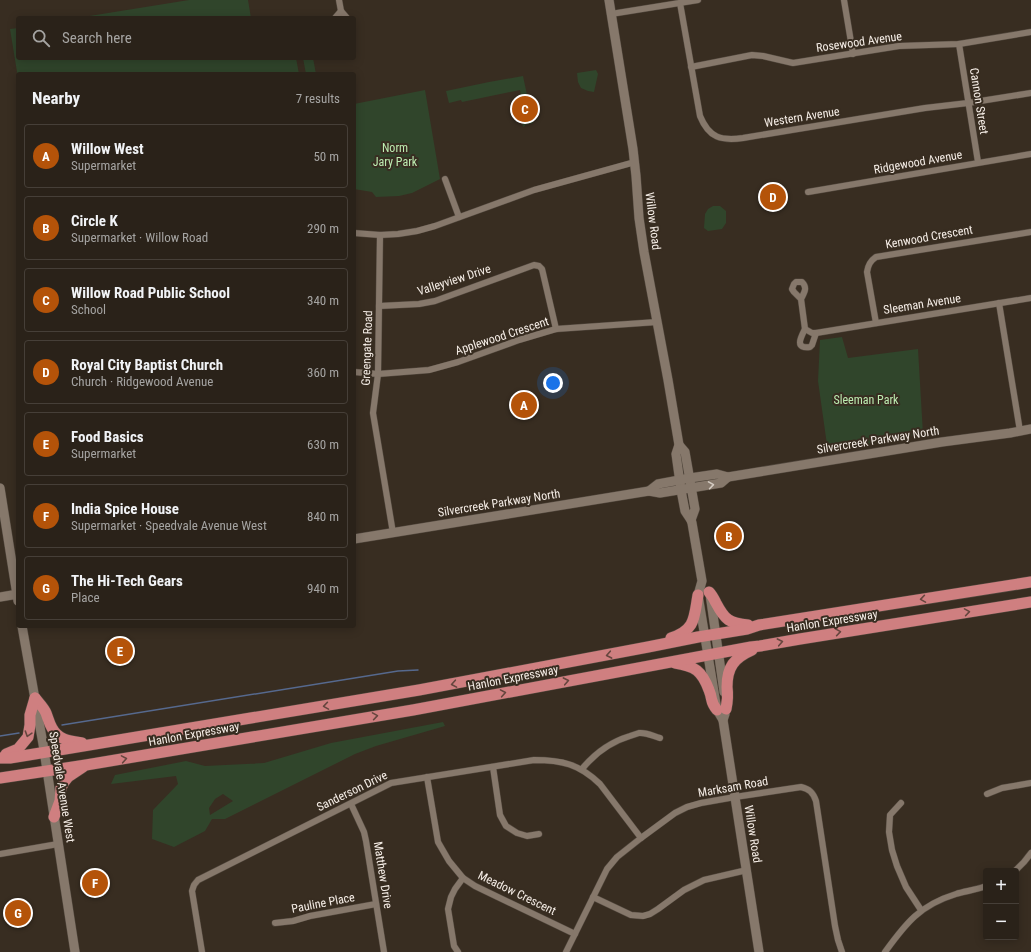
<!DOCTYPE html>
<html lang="en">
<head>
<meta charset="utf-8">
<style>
  body { margin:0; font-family:"Roboto Condensed",sans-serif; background:#322a22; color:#f1f3f6 }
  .controls { position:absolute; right:12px; bottom:12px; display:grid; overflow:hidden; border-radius:4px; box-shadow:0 2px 10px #0003 }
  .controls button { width:36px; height:36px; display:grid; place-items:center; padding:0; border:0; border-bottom:1px solid #463f38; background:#2a2219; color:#f1f3f6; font:20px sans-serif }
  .you { position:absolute; left:553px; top:383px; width:14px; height:14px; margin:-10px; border:3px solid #fff; border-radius:50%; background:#1a73e8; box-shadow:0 0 0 6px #1a73e833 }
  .badge { display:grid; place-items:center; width:26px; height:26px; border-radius:50%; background:#b45309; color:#fff; font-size:13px; font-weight:700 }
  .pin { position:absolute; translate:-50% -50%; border:2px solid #fff; box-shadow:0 1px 4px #0006 }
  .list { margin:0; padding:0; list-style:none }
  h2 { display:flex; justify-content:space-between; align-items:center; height:52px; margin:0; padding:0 16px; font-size:17px }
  h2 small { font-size:13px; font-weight:400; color:#a5a4a2 }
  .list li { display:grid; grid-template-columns:26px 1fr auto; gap:12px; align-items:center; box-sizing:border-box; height:64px; margin:0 8px 8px; padding:0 8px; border:1px solid #463f38; border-radius:4px }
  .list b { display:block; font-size:15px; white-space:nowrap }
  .list p { margin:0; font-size:13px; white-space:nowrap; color:#a5a4a2 }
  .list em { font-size:13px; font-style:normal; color:#a5a4a2 }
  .icon { flex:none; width:22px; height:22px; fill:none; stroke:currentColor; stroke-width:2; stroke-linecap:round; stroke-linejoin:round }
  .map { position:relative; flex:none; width:1031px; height:952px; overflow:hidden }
  .search { position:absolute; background:#2a2219; box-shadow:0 2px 10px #0003; left:16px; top:16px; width:340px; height:44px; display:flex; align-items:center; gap:10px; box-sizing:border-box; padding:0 14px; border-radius:4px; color:#a5a4a2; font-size:15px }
  .panel { position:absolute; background:#2a2219; box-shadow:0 2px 10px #0003; left:16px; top:72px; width:340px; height:556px; border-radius:4px }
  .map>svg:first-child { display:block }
</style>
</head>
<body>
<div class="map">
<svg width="1031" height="952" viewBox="0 0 1031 952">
  <rect width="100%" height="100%" fill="#382d21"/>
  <g fill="#30452b" fill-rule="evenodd">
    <path d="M 189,0 L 248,0 L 251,18 L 77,18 Z"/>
    <path d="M 18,28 L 18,58 L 296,58 L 299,74 L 18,74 L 18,78 L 10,29 Z"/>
    <path d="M 303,58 L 313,58 L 316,74 L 306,74 Z"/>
    <path d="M 596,70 L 598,74 L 594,92 L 588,91 L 581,88 L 578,82 L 577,73 Z"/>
    <path d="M 523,76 L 533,123 L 525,125 L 525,126 L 523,127 L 516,98 L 521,97 L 520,90 L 462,102 L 461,100 L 449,103 L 446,91 L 489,82 Z"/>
    <path d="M 425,90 L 440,179 L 412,193 L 399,196 L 376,197 L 372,192 L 354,189 L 354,104 Z"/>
    <path d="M 713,206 L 720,206 L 726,211 L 726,223 L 722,229 L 708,231 L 704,228 L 705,214 L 708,209 Z"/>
    <path d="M 842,337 L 848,358 L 918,349 L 923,434 L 828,452 L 818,381 L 820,340 Z"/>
    <path d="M 443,722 L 445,726 L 376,746 L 355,754 L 225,819 L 212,819 L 205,831 L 174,847 L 152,839 L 153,810 L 178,784 L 176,776 L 111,784 L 115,775 L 186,761 L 205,766 L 264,763 L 331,743 ZM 223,794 L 233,801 L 210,815 L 209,808 L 215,799 Z"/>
  </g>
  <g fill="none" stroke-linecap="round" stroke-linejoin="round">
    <g stroke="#56698e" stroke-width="1.5">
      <path d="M 62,725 L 398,671 L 418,670"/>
      <path d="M 0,736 L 19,733"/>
    </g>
    <defs>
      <g id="minor">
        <path d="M 339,0 L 341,11 L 347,18"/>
        <path d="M 844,0 L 853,54"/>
        <path d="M 680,3 L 700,116 C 709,138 721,141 743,138 L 925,108 L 968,103 L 1031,93"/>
        <path d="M 611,14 L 698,0"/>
        <path d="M 335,18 L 341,11"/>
        <path d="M 959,44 L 978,162"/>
        <path d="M 691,67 L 752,55 L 763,56 L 793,63 L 899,46 L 959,44 L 1031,32"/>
        <path d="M 445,179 L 459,217"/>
        <path d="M 808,192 L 1031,154"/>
        <path d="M 354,233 L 380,235 L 398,234 L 417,231 L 435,226 L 534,190 L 635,162"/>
        <path d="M 380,235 L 378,374 L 373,413 L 393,533"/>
        <path d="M 801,299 C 804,293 808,288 802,282 L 796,282 L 794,284 L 792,289 L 794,292 L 801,299 L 805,329 L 812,333 L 816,333 L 1031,298"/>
        <path d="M 999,303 L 1020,431"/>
        <path d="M 379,306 L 419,304 L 435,301 L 534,265 L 539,266 L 542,269 L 556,329"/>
        <path d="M 876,323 L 867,272 C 868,265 870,261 876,257 L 1031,232"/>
        <path d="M 805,329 C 801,337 794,349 810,347 L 812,345 L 816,333"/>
        <path d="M 354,372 L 378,374 L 429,370 L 458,362 L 519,340 L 556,329 L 657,322"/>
        <path d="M 493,767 L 500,815 L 506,826 L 517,833 L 527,836 L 539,834"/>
        <path d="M 582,769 C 595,753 610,742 630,736 C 633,735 636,734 639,733 C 646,732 653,736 660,738"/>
        <path d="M 427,777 L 438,842 L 449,861 L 463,878 L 475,886 L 575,934"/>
        <path d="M 987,794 L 1002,788 L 1031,783"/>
        <path d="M 901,803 L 890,815 L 889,832 L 892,850 L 897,866 L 906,887 L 921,910"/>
        <path d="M 351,804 L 364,832 L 366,841 L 384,952"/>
        <path d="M 0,854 L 58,844"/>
        <path d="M 1015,871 L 1024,862 L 1031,853"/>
        <path d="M 593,897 L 631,915 L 643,916 L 650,914 L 658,909 L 684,890 L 704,880 L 747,870"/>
        <path d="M 275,923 L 293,921 L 310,916 L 376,904"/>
        <path d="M 202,952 L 192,891 L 194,885 L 198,880 L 391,783 L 534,760 C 562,760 579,764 600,784 L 641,838"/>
        <path d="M 458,952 L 454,946 L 448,909 L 451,897 L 455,889 L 463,878"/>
        <path d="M 566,952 L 607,869 L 617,857 L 641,838 L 675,813 L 687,807 L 701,803 L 735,797 L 801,787 C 809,789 813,792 816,801 L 835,926 L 838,940 L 842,952"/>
        <path d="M 885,952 C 906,923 920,905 956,894 C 966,891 976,890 986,886"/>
      </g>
      <g id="secondary">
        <path d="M 609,0 L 633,149 L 636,176 L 639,218 L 644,252 L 668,380 L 679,445 L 676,454 L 681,490 L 685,511 L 691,520 L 692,523 L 702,581 L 698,595 L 717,710 L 723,720"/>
        <path d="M 679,445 L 685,452 L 695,509 L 691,520"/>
        <path d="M 0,488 L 18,601"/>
        <path d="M 649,491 L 658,484 L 690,478 L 717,474 L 728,477 L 942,442 L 1010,433 L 1031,429"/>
        <path d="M 354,539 L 649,491 L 660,493 L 721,483 L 728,477"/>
        <path d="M 710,594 L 724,692"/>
        <path d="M 0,597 L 18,594"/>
        <path d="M 22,626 L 43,744 L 75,952"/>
        <path d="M 725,714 L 723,720 L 759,952"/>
      </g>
      <g id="trunk">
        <path d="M 709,592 C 712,595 714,599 716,603 C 725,620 729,623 748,625"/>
        <path d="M 671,638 C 696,630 694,617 698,595"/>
        <path d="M 675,663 C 695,666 702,671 709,690 C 713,700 710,702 717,710"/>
        <path d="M 35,698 C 39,703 44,708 46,713 C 48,718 49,723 52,728 C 58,740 70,741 82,743"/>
        <path d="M 726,709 C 728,700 728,695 727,687 C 727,667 734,658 752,650"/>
        <path d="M 6,754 L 18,749 L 28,737 L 30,725 L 30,715 L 35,698"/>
        <path d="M 0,758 L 10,758 L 59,750 L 419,690 L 648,647 L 698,637 L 747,629 L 759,625 L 1031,582"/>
        <path d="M 0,778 L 86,765 L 413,710 L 751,647 L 760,646 L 800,639 L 1031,602"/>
        <path d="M 54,817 L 60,801 L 61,788 L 64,782 L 68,777 L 83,767"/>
      </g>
    </defs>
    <use href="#minor" stroke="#53493f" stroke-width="7"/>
    <use href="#secondary" stroke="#53493f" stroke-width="10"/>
    <use href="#trunk" stroke="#53493f" stroke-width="12"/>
    <use href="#minor" stroke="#86786b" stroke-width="6"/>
    <use href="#secondary" stroke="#86786b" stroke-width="9"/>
    <use href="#trunk" stroke="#cf7f80" stroke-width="11"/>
  </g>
  <defs><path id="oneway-chevron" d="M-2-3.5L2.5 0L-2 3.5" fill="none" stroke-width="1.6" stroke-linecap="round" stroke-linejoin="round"/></defs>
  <use stroke="#d4cbc2" href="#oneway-chevron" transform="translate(711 485) rotate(-9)"/>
  <g stroke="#65463e">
    <use href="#oneway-chevron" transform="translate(923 599) rotate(171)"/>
    <use href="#oneway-chevron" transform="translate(967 612) rotate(-9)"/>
    <use href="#oneway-chevron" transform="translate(838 632) rotate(-9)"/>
    <use href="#oneway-chevron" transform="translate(780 642) rotate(-11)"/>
    <use href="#oneway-chevron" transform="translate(609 655) rotate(169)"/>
    <use href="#oneway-chevron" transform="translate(566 681) rotate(-11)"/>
    <use href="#oneway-chevron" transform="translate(454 684) rotate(170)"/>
    <use href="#oneway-chevron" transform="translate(503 693) rotate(-10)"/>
    <use href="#oneway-chevron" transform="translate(326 706) rotate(171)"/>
    <use href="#oneway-chevron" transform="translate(375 716) rotate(-9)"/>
    <use href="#oneway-chevron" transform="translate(28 734) rotate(108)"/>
    <use href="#oneway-chevron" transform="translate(124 759) rotate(-10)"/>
  </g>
  <g text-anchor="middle" stroke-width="4" stroke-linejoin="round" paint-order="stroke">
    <g font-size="12" fill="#f6eee7" stroke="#382d21">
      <text transform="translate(859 42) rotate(-8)" y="4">Rosewood Avenue</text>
      <text transform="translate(979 101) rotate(81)" y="4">Cannon Street</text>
      <text transform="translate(802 117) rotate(-9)" y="4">Western Avenue</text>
      <text transform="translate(918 162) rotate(-10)" y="4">Ridgewood Avenue</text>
      <text transform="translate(653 221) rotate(83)" y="4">Willow Road</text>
      <text transform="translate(929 237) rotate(-10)" y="4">Kenwood Crescent</text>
      <text transform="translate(454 280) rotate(-18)" y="4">Valleyview Drive</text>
      <text transform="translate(922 304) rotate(-9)" y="4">Sleeman Avenue</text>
      <text transform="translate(502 336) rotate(-18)" y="4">Applewood Crescent</text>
      <text transform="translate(367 348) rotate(-88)" y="4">Greengate Road</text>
      <text transform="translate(878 440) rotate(-9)" y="4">Silvercreek Parkway North</text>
      <text transform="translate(499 503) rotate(-9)" y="4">Silvercreek Parkway North</text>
      <text transform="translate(832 621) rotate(-9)" y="4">Hanlon Expressway</text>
      <text transform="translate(513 678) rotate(-11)" y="4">Hanlon Expressway</text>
      <text transform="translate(194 734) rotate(-10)" y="4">Hanlon Expressway</text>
      <text transform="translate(62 787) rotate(81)" y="4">Speedvale Avenue West</text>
      <text transform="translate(733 787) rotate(-10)" y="4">Marksam Road</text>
      <text transform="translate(352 791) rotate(-26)" y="4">Sanderson Drive</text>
      <text transform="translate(753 834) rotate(81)" y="4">Willow Road</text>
      <text transform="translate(383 875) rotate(81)" y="4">Matthew Drive</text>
      <text transform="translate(517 893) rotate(26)" y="4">Meadow Crescent</text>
      <text transform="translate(323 903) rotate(-11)" y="4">Pauline Place</text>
    </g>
    <g font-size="12" fill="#bdecb1" stroke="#382d21">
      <text x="395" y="152">Norm<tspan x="395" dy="14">Jary Park</tspan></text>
      <text x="866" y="404">Sleeman Park</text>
    </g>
  </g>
</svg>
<div class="controls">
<button>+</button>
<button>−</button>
</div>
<div class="you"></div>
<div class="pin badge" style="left:524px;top:405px">A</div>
<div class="pin badge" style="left:729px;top:536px">B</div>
<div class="pin badge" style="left:525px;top:109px">C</div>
<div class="pin badge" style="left:773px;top:197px">D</div>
<div class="pin badge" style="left:120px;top:651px">E</div>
<div class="pin badge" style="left:95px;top:883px">F</div>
<div class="pin badge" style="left:18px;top:913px">G</div>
<div class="search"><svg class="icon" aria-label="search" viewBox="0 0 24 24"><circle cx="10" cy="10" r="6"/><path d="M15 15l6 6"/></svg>Search here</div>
<section class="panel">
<h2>Nearby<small>7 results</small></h2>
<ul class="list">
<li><span class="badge">A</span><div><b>Willow West</b><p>Supermarket</p></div><em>50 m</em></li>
<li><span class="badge">B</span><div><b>Circle K</b><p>Supermarket · Willow Road</p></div><em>290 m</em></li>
<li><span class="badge">C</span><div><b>Willow Road Public School</b><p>School</p></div><em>340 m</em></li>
<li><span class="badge">D</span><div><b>Royal City Baptist Church</b><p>Church · Ridgewood Avenue</p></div><em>360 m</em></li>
<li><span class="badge">E</span><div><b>Food Basics</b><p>Supermarket</p></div><em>630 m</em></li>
<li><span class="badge">F</span><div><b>India Spice House</b><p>Supermarket · Speedvale Avenue West</p></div><em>840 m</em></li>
<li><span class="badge">G</span><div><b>The Hi-Tech Gears</b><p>Place</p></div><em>940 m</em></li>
</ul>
</section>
</div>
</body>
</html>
